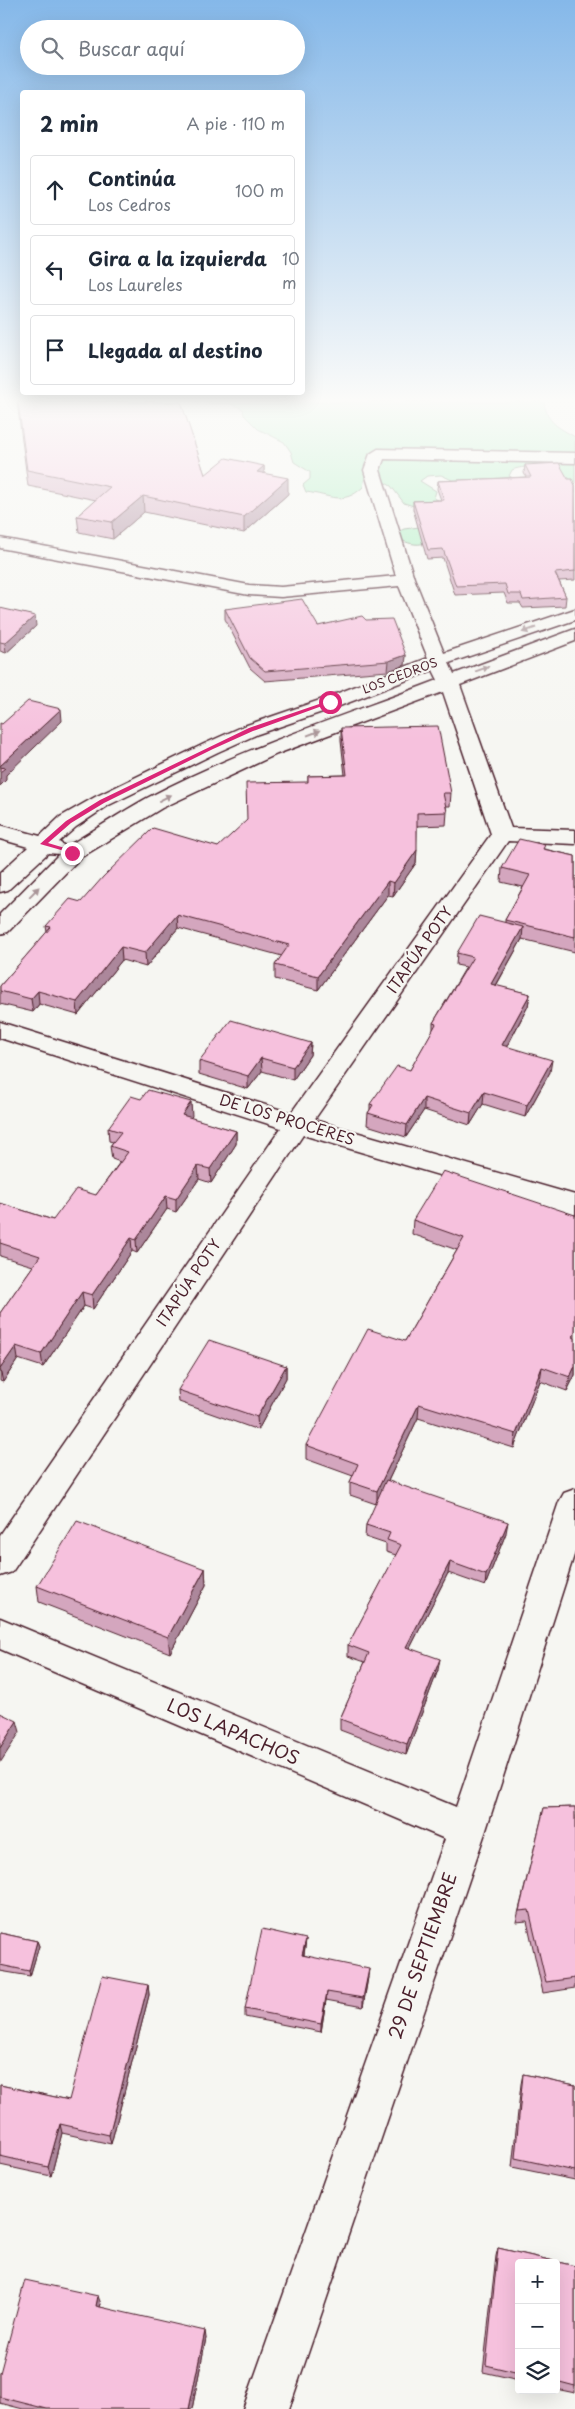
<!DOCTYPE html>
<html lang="es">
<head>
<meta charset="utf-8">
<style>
  body { margin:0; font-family:"Playpen Sans",sans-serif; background:#f2f2f3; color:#1f2937 }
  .controls { position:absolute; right:15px; bottom:15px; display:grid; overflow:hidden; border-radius:5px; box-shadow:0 5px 20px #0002 }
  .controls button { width:45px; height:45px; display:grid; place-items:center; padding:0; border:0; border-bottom:1px solid #e0e1e3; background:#fff; color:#1f2937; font:25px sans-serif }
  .stop { position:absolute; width:15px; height:15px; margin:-11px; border:4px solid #db2777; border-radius:50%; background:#fff }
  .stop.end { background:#db2777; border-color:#fff; box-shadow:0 1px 5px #0008 }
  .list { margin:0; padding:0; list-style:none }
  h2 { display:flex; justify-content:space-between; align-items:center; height:65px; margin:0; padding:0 20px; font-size:21px }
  h2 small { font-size:16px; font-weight:400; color:#747a83 }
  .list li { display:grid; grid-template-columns:32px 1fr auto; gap:15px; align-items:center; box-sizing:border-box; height:70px; margin:0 10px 10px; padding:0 10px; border:1px solid #e0e1e3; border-radius:5px }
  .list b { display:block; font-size:19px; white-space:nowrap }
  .list p { margin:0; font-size:16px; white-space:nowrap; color:#747a83 }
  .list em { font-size:16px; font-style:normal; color:#747a83 }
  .icon { flex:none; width:28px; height:28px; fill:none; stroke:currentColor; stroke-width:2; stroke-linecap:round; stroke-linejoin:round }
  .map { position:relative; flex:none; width:575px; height:2409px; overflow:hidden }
  .search { position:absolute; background:#fff; box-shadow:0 5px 20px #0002; left:20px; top:20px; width:285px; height:55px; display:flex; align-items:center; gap:12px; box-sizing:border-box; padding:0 18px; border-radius:28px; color:#747a83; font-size:19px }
  .panel { position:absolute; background:#fff; box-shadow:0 5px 20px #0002; left:20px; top:90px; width:285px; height:305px; border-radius:5px }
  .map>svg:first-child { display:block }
</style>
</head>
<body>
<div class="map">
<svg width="575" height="2409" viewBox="0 0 575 2409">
  <rect width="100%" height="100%" fill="#f6f6f2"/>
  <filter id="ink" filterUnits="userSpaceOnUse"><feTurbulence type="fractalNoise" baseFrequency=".02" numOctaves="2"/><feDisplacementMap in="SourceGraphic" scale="10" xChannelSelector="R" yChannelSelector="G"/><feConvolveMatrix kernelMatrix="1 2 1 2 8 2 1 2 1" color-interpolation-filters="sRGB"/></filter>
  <g filter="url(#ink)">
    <path fill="#a5eebc" stroke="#788674" d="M 195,402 L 544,402 C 547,423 558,427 575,437 L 575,492 C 574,487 572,481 569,478 C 557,466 526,464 512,470 L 509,476 L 539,491 L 461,484 L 441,475 L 427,476 L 420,481 L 436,491 L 434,498 L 444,503 L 425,543 C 416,546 407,543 399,539 L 398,532 L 404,529 L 427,526 L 417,507 L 404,503 L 391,486 L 371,475 L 365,476 L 363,487 C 343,506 330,495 306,492 L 303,485 L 310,479 L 310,472 L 294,462 L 291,452 L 284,442 L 258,429 L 244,415 L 243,409 L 231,404 Z"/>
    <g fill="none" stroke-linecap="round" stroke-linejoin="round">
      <defs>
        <g id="street">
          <path d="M 378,449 L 575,453 L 575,463 L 384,459 L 380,470 L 414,578 L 444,653 L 575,609 L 575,620 L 449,663 L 454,674 L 575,629 L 575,641 L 460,685 L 511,828 L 575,830 L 575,844 L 508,841 L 314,1120 L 575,1195 L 575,1215 L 303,1135 L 12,1572 L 0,1576 L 0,1535 L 281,1128 L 0,1038 L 0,1022 L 291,1113 L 491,834 L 443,692 L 277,754 L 162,808 L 80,858 L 8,932 L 0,934 L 0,914 L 59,854 L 48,853 L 8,890 L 0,892 L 0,873 L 28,847 L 0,839 L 0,825 L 40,836 L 60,817 L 95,797 L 204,744 L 244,726 L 323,699 L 428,658 L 399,586 L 281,597 L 249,595 L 0,548 L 0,538 L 249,585 L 281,587 L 396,576 L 364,470 L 370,454 ZM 433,670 L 438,680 C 341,717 240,749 147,798 C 120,813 93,831 66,847 L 59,842 L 76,827 L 109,805 L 218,752 L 258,734 L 337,707 Z"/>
          <path d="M 575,1489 L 575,1552 L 486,1830 L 289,2409 L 243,2409 L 445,1839 L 0,1649 L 0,1618 L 456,1807 L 559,1502 L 564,1493 Z"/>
        </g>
      </defs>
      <use href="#street" stroke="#4a1f2b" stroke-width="3"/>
      <use href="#street" fill="#f6f6f2" fill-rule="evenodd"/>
    </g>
    <g fill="#d4a6be" stroke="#4a1f2b">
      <path d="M 17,402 L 181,402 L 205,475 L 264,466 L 264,474 L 288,494 L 244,533 L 144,512 L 113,539 L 79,532 L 77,516 L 96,500 L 28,486 Z"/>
      <path d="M 525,465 L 568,479 L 575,485 L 575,580 L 559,581 L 566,597 L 565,606 L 523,608 L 520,603 L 508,603 L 504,593 L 455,595 L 443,558 L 427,559 L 413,509 L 413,501 L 441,500 L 437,489 L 438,481 L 526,477 L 524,473 Z"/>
      <path d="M 0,608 L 36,626 L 6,653 L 0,651 Z"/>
      <path d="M 225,609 L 318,626 L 406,655 L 405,665 L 388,671 L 265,681 L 250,668 L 225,619 Z"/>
      <path d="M 341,728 L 451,793 L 450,806 L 446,806 L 447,812 L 446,825 L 417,826 L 416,863 L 393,896 L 388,895 L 318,990 L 275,979 L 275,965 L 282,956 L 178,928 L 146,967 L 122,960 L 78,1015 L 39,1004 L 33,1012 L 0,1004 L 0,986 L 47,932 L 46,926 L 81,902 L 218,847 L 308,782 L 308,776 L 345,775 L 341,741 Z"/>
      <path d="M 544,849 L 575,856 L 575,952 L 522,939 L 496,986 L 530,994 L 528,1006 L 507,1047 L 550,1072 L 525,1117 L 483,1104 L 470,1125 L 424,1110 L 406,1137 L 367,1125 L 368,1113 L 370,1110 L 370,1104 L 410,1070 L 433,1030 L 433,1023 L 466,967 L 456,965 L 457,953 L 505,923 L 505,920 L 523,887 L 501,882 L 502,868 Z"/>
      <path d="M 311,1043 L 310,1055 L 293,1080 L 262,1071 L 248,1089 L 199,1074 L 199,1061 Z"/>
      <path d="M 192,1116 L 190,1118 L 236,1131 L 236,1144 L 211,1183 L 199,1179 L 176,1212 L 167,1209 L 137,1253 L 132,1251 L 93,1309 L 84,1306 L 43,1367 L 18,1359 L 3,1382 L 0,1381 L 0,1313 L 33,1266 L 0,1256 L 0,1203 L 53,1220 L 96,1195 L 120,1162 L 112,1159 L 110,1146 L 113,1142 L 109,1141 L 108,1128 Z"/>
      <path d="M 575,1215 L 575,1375 L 567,1391 L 540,1381 L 514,1448 L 418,1418 L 388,1481 L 506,1533 L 485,1586 L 448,1573 L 410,1648 L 438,1670 L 406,1755 L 340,1730 L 340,1719 L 365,1662 L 348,1656 L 348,1645 L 396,1555 L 386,1552 L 386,1544 L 365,1537 L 366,1525 L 376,1504 L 350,1495 L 350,1482 L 353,1476 L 306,1459 L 306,1445 L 405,1341 L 457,1250 L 412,1234 L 413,1220 Z"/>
      <path d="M 286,1366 L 286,1378 L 258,1430 L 179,1402 L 178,1390 Z"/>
      <path d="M 205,1569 L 206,1585 L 170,1653 L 39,1602 L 37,1586 Z"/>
      <path d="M 575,1807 L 575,1988 L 543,1993 L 527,1921 L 516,1922 L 544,1808 Z"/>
      <path d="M 0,1933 L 37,1941 L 39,1946 L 30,1976 L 0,1971 Z"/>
      <path d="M 306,1939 L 304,1955 L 368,1977 L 363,2007 L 326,2000 L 321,2032 L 245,2017 L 245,2009 Z"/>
      <path d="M 148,1985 L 149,1995 L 111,2144 L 62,2133 L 51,2176 L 0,2165 L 0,2085 L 69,2100 Z"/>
      <path d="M 523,2074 L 575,2085 L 575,2180 L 512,2167 L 521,2084 Z"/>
      <path d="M 498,2248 L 575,2266 L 575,2393 L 556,2389 L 556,2263 L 519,2263 L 519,2380 L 483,2372 L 496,2256 Z"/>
      <path d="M 101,2304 L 100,2307 L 206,2338 L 192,2409 L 23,2409 L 0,2403 L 0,2373 Z"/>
    </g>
    <g fill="#ac879b" stroke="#4a1f2b">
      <path d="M 264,466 L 264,482 L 257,472 Z"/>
      <path d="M 288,478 L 288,494 L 244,533 L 244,517 Z"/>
      <path d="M 143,496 L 144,512 L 113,539 L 112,522 Z"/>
      <path d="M 35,616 L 36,626 L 6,653 L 5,643 Z"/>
      <path d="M 406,655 L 405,665 L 388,671 L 389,661 Z"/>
      <path d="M 61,709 L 62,721 L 6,775 L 6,780 L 0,786 L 0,766 Z"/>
      <path d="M 417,850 L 416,863 L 393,896 L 394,883 Z"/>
      <path d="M 388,881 L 388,895 L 318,990 L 318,976 Z"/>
      <path d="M 177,915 L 178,928 L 146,967 L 145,953 Z"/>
      <path d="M 523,927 L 522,939 L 490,996 L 491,984 Z"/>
      <path d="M 121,947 L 122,960 L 78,1015 L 77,1002 Z"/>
      <path d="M 38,991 L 39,1004 L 33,1012 L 31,999 Z"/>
      <path d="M 530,994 L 528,1006 L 501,1057 L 502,1045 Z"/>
      <path d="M 311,1043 L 310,1055 L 293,1080 L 293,1067 Z"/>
      <path d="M 261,1058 L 262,1071 L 248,1089 L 248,1076 Z"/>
      <path d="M 552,1060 L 550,1072 L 525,1117 L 527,1105 Z"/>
      <path d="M 484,1092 L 483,1104 L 470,1125 L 471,1113 Z"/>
      <path d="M 424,1098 L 424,1110 L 406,1137 L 407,1125 Z"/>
      <path d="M 191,1102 L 192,1116 L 183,1128 L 182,1115 Z"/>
      <path d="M 236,1131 L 236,1144 L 211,1183 L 210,1169 Z"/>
      <path d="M 198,1166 L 199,1179 L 176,1212 L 176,1199 Z"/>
      <path d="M 166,1196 L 167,1209 L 137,1253 L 136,1240 Z"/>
      <path d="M 131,1238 L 132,1251 L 93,1309 L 92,1295 Z"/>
      <path d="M 82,1292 L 84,1306 L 43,1367 L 41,1354 Z"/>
      <path d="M 16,1346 L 18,1359 L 3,1382 L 0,1369 Z"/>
      <path d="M 286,1366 L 286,1378 L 258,1430 L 257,1417 Z"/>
      <path d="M 575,1366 L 575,1375 L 567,1391 L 570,1377 Z"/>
      <path d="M 542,1367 L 540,1381 L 514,1448 L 516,1434 Z"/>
      <path d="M 419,1404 L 418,1418 L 377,1504 L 377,1491 Z"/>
      <path d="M 508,1522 L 506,1533 L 485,1586 L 486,1575 Z"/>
      <path d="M 450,1562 L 448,1573 L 405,1658 L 406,1647 Z"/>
      <path d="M 205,1569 L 206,1585 L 170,1653 L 168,1637 Z"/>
      <path d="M 440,1659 L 438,1670 L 406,1755 L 407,1744 Z"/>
      <path d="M 17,1721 L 20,1732 L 0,1763 L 0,1748 Z"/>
      <path d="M 306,1939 L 305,1947 L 302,1964 L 302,1955 Z"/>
      <path d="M 37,1941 L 39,1946 L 30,1976 L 29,1971 Z"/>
      <path d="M 369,1969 L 368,1977 L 363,2007 L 363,1998 Z"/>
      <path d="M 148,1985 L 149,1995 L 111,2144 L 109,2135 Z"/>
      <path d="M 327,1992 L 326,2000 L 321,2032 L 321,2024 Z"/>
      <path d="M 60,2124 L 62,2133 L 51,2176 L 48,2167 Z"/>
      <path d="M 98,2296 L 101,2304 L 98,2313 L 96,2306 Z"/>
      <path d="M 205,2331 L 206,2338 L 192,2409 L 189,2409 Z"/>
    </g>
    <g fill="#f6c1dd" stroke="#4a1f2b">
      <path d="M 18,402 L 181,402 L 205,475 L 226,458 L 264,466 L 257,472 L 288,478 L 244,517 L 143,496 L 112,522 L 77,516 L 110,487 L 27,470 Z"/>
      <path d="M 559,463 L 568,479 L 572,479 L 575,485 L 575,571 L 555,573 L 566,597 L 523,600 L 521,594 L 508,594 L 505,584 L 456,586 L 443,549 L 428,550 L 413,501 L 444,500 L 438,481 L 531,477 L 525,465 Z"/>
      <path d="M 302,599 L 318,626 L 362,616 L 366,620 L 392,619 L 406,655 L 389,661 L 265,671 L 250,658 L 225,609 Z"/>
      <path d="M 0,608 L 35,616 L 5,643 L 0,642 Z"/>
      <path d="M 28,701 L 61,709 L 0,766 L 0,723 L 2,724 Z"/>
      <path d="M 438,726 L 451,793 L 443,793 L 447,812 L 417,813 L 417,850 L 394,883 L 388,881 L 318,976 L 275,965 L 289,945 L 177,915 L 145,953 L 121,947 L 77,1002 L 38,991 L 31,999 L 0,991 L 0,986 L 51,927 L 46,926 L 70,899 L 81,902 L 103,877 L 153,828 L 218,847 L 247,820 L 246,783 L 308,782 L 308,776 L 347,775 L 341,728 Z"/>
      <path d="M 0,767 L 5,768 L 0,772 Z"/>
      <path d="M 519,839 L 545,845 L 543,849 L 575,856 L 575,937 L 505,920 L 530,875 L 502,868 Z"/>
      <path d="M 479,916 L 523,927 L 491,984 L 530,994 L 502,1045 L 552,1060 L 527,1105 L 484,1092 L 471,1113 L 424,1098 L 407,1125 L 368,1113 L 373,1105 L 370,1104 L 397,1066 L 410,1070 L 436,1024 L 433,1023 L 473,957 L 457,953 Z"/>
      <path d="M 231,1020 L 311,1043 L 293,1067 L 261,1058 L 248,1076 L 199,1061 Z"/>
      <path d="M 148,1090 L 191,1102 L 182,1115 L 236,1131 L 210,1169 L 198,1166 L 176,1199 L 166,1196 L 136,1240 L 131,1238 L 92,1295 L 82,1292 L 41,1354 L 16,1346 L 0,1369 L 0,1313 L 40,1256 L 0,1243 L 0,1203 L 53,1220 L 76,1189 L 96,1195 L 128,1152 L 110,1146 L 121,1132 L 108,1128 L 131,1096 L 141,1099 Z"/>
      <path d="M 443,1171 L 575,1215 L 575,1332 L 573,1337 L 575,1338 L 575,1366 L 570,1377 L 542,1367 L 516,1434 L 419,1404 L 377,1491 L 350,1482 L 358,1464 L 306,1445 L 368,1329 L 405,1341 L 464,1238 L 413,1220 Z"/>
      <path d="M 209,1340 L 286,1366 L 257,1417 L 178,1390 Z"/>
      <path d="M 386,1480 L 508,1522 L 486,1575 L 450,1562 L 406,1647 L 440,1659 L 407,1744 L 340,1719 L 369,1653 L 348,1645 L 401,1545 L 387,1540 L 390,1533 L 366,1525 Z"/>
      <path d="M 77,1521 L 205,1569 L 168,1637 L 37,1586 Z"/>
      <path d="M 0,1713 L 17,1721 L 0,1748 Z"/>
      <path d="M 575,1807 L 575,1978 L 546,1982 L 529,1910 L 519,1911 L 544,1808 Z"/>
      <path d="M 262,1929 L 306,1939 L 302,1955 L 369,1969 L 363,1998 L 327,1992 L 321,2024 L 245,2009 Z"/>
      <path d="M 0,1933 L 37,1941 L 29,1971 L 0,1965 Z"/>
      <path d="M 102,1976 L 148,1985 L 109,2135 L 60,2124 L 48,2167 L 0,2156 L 0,2085 L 69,2100 Z"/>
      <path d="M 523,2074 L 575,2085 L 575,2171 L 515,2158 Z"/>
      <path d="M 498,2248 L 575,2266 L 575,2386 L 556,2381 L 556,2263 L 519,2263 L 519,2373 L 486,2365 Z"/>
      <path d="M 25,2280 L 98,2296 L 96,2306 L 205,2331 L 189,2409 L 47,2409 L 0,2397 L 0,2373 Z"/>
    </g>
    <defs><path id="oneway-solid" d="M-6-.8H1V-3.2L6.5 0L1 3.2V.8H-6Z" transform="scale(1.25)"/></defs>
    <g fill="#a99598">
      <use href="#oneway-solid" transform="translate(529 630) rotate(161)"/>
      <use href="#oneway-solid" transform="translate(482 669) rotate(-20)"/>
      <use href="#oneway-solid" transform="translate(314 733) rotate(-21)"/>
      <use href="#oneway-solid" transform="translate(165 798) rotate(-26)"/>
      <use href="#oneway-solid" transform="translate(34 892) rotate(-46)"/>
    </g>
  </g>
  <linearGradient id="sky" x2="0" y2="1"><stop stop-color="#85b8e9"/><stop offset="0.54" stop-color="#fbfbf9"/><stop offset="1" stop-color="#fbfbf9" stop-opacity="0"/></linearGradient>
  <rect width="575" height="740" fill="url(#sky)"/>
  <path fill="#db2777" d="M 328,701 L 333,702 L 253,731 L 213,749 L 104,803 L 71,823 L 48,843 L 75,851 L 75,854 L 40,844 L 66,821 L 100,800 L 249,728 Z"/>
  <g text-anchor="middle" stroke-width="4.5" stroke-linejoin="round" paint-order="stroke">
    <g font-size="12" fill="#4a1f2b" stroke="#f6f6f2">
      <text transform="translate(400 676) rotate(-21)" y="4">LOS CEDROS</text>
    </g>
    <g font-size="15" fill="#4a1f2b" stroke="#f6f6f2">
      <text transform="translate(420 950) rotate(-55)" y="5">ITAPÚA POTY</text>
      <text transform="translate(287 1120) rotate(17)" y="5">DE LOS PROCERES</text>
      <text transform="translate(189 1283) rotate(-56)" y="5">ITAPÚA POTY</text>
    </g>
    <g font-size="18" fill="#4a1f2b" stroke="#f6f6f2">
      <text transform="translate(233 1732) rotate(23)" y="6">LOS LAPACHOS</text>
      <text transform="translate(423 1956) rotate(-71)" y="6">29 DE SEPTIEMBRE</text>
    </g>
  </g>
</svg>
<div class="controls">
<button>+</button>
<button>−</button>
<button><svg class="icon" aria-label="layers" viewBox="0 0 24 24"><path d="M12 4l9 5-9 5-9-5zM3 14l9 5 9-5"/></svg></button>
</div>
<div class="stop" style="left:330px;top:702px"></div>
<div class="stop end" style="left:72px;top:853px"></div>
<div class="search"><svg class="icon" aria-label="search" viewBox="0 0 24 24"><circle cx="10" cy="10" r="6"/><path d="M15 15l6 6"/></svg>Buscar aquí</div>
<section class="panel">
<h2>2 min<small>A pie · 110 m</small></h2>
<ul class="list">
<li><svg class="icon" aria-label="ahead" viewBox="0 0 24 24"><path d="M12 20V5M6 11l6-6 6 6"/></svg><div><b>Continúa</b><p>Los Cedros</p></div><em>100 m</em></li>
<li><svg class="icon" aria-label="left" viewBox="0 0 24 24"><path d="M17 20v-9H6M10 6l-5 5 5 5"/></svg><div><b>Gira a la izquierda</b><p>Los Laureles</p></div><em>10 m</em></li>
<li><svg class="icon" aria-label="arrive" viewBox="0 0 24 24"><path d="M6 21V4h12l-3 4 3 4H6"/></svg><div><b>Llegada al destino</b></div></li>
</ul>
</section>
</div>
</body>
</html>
